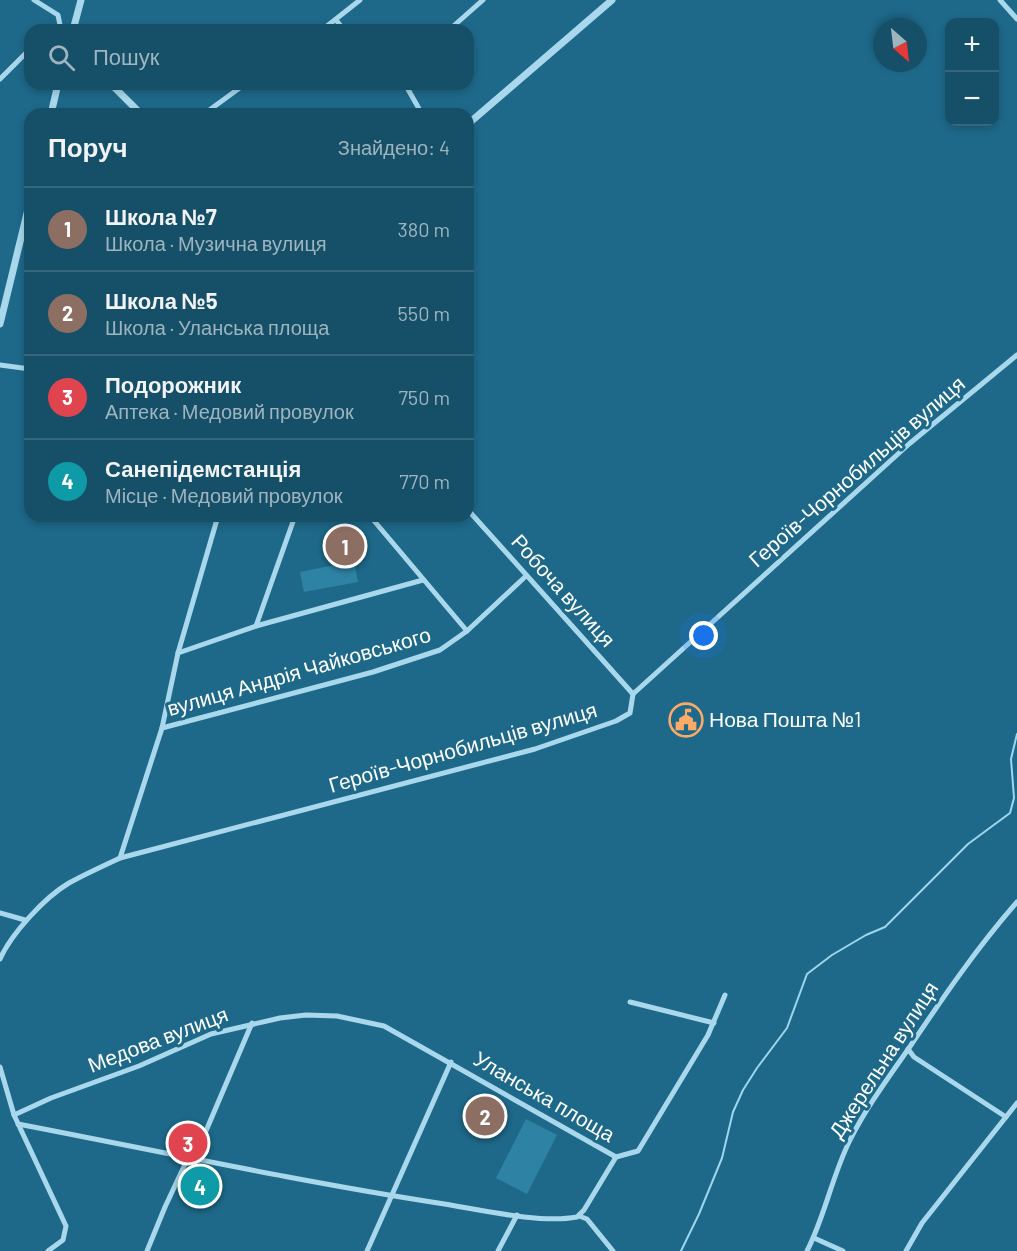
<!DOCTYPE html>
<html lang="uk">
<head>
<meta charset="utf-8">
<style>
  body { margin:0; font-family:Barlow,sans-serif; background:#235971; color:#f1f3f6 }
  .controls { position:absolute; right:18px; top:18px; display:grid; overflow:hidden; border-radius:12px; box-shadow:0 3px 9px #0003 }
  .controls button { width:54px; height:54px; display:grid; place-items:center; padding:0; border:0; border-bottom:2px solid #35667c; background:#164f68; color:#f1f3f6; font:30px sans-serif }
  .compass { position:absolute; left:873px; top:18px; width:54px; height:54px; border-radius:50%; background:#164f68; box-shadow:0 3px 9px #0003; rotate:152deg }
  .you { position:absolute; left:704px; top:636px; width:21px; height:21px; margin:-15px; border:4px solid #fff; border-radius:50%; background:#1a73e8; box-shadow:0 0 0 9px #1a73e833 }
  .badge { display:grid; place-items:center; width:39px; height:39px; border-radius:50%; background:#e797bd; color:#fff; font-size:20px; font-weight:700 }
  .pin { position:absolute; translate:-50% -50%; border:3px solid #fff; box-shadow:0 2px 6px #0006 }
  .list { margin:0; padding:0; list-style:none }
  h2 { display:flex; justify-content:space-between; align-items:center; height:78px; margin:0; padding:0 24px; font-size:26px }
  h2 small { font-size:20px; font-weight:400; color:#9eb5c0 }
  .list li { display:grid; grid-template-columns:39px 1fr auto; gap:18px; align-items:center; box-sizing:border-box; height:84px; padding:0 24px; border-top:2px solid #35667c }
  .list b { display:block; font-size:22px; white-space:nowrap }
  .list p { margin:0; font-size:20px; white-space:nowrap; color:#9eb5c0 }
  .list em { font-size:20px; font-style:normal; color:#9eb5c0 }
  .icon { flex:none; width:33px; height:33px; fill:none; stroke:currentColor; stroke-width:2; stroke-linecap:round; stroke-linejoin:round }
  .map { position:relative; flex:none; width:1017px; height:1251px; overflow:hidden }
  .search { position:absolute; background:#164f68; box-shadow:0 3px 9px #0003; left:24px; top:24px; width:450px; height:66px; display:flex; align-items:center; gap:15px; box-sizing:border-box; padding:0 21px; border-radius:18px; color:#9eb5c0; font-size:22px }
  .panel { position:absolute; background:#164f68; box-shadow:0 3px 9px #0003; left:24px; top:108px; width:450px; height:414px; border-radius:18px }
  .map>svg:first-child { display:block }
</style>
</head>
<body>
<div class="map">
<svg width="1017" height="1251" viewBox="0 0 1017 1251">
  <rect width="100%" height="100%" fill="#1e698a"/>
  <g fill="#2e83a5">
    <path d="M 354,561 L 358,582 L 304,592 L 300,572 Z"/>
    <path d="M 526,1119 L 557,1135 L 527,1194 L 496,1178 Z"/>
  </g>
  <g fill="none" stroke-linecap="round" stroke-linejoin="round">
    <path stroke="#9cd7ed" stroke-width="2" d="M 681,1251 L 699,1214 L 722,1158 L 733,1112 L 743,1090 L 757,1068 L 787,1028 L 807,974 L 832,955 L 866,935 L 885,927 L 968,844 L 1010,813 L 1014,798 L 1011,759 L 1017,734"/>
    <g stroke="#a9d8ec" stroke-width="5">
      <path d="M 34,0 L 58,15 L 61,30"/>
      <path d="M 1000,0 L 1017,19"/>
      <path d="M 336,20 L 344,30"/>
      <path d="M 322,30 L 360,0"/>
      <path d="M 449,30 L 483,0"/>
      <path d="M 0,79 L 30,49"/>
      <path d="M 405,84 L 422,114"/>
      <path d="M 204,114 L 245,84"/>
      <path d="M 0,365 L 30,369"/>
      <path d="M 468,510 L 633,694"/>
      <path d="M 370,516 L 467,631"/>
      <path d="M 256,626 L 295,516"/>
      <path d="M 178,653 L 256,626 L 423,580"/>
      <path d="M 162,728 L 373,672 L 440,650 L 467,631 L 526,576"/>
      <path d="M 120,858 L 162,728 L 178,653 L 218,516"/>
      <path d="M 0,913 L 25,920"/>
      <path d="M 0,959 C 11,934 45,897 69,883 C 85,874 103,866 120,858 L 535,749 L 616,721 L 630,713 L 633,694 L 909,444 L 1017,355"/>
      <path d="M 630,1002 L 714,1023"/>
      <path d="M 908,1049 L 914,1057 L 1006,1117"/>
      <path d="M 0,1067 L 14,1115 L 66,1226 L 63,1240 L 48,1251"/>
      <path d="M 14,1115 L 51,1098 L 139,1066 L 211,1034 L 280,1018 L 306,1015 L 337,1016 L 384,1026 L 616,1157"/>
      <path d="M 18,1124 C 158,1151 297,1181 438,1203 C 477,1209 539,1224 577,1217 L 584,1210 L 616,1157"/>
      <path d="M 616,1157 L 638,1151 L 708,1035 L 725,995"/>
      <path d="M 194,1159 L 252,1023"/>
      <path d="M 579,1216 L 587,1219 L 613,1251"/>
      <path d="M 814,1238 L 843,1251"/>
      <path d="M 147,1251 L 165,1207 L 188,1158"/>
      <path d="M 367,1251 L 451,1062"/>
      <path d="M 498,1251 L 517,1215"/>
      <path d="M 807,1251 C 825,1216 832,1176 850,1140 C 866,1108 888,1078 909,1048 C 944,996 976,949 1017,902"/>
      <path d="M 906,1251 L 922,1223 L 1017,1103"/>
    </g>
    <g stroke="#a9d8ec" stroke-width="7">
      <path d="M 73,30 L 81,0"/>
      <path d="M 111,84 L 141,114"/>
      <path d="M 51,114 L 58,84"/>
      <path d="M 468,124 L 612,0"/>
      <path d="M 0,324 L 30,201"/>
    </g>
  </g>
  <defs>
    <symbol id="civic-ring" viewBox="-11 -11 22 22"><circle r="9.5" fill="#1e698a" stroke="#fbaa67" stroke-width="1.5"/><path d="M-.6-6.5H3V-4.5H.6V-3L4-1V1h2V6H-6V1h2V-1L-.6-3ZM-1.2 2.5V6h2.4V2.5Z" fill="#fbaa67"/></symbol>
  </defs>
  <g fill-rule="evenodd">
    <use href="#civic-ring" x="667" y="701" width="38" height="38"/>
  </g>
  <g text-anchor="middle" stroke-width="6" stroke-linejoin="round" paint-order="stroke">
    <g font-size="21" fill="#fff" stroke="#1e698a">
      <text transform="translate(857 472) rotate(-41)" y="7">Героїв-Чорнобильців вулиця</text>
      <text transform="translate(563 591) rotate(48)" y="7">Робоча вулиця</text>
      <text transform="translate(299 672) rotate(-16)" y="7">вулиця Андрія Чайковського</text>
      <text transform="translate(463 748) rotate(-16)" y="7">Героїв-Чорнобильців вулиця</text>
      <text transform="translate(158 1040) rotate(-21)" y="7">Медова вулиця</text>
      <text transform="translate(884 1060) rotate(-57)" y="7">Джерельна вулиця</text>
      <text transform="translate(544 1097) rotate(30)" y="7">Уланська площа</text>
    </g>
    <g font-size="21" fill="#fff" stroke="#1e698a" text-anchor="start">
      <text x="709" y="727">Нова Пошта №1</text>
    </g>
  </g>
</svg>
<div class="controls">
<button>+</button>
<button>−</button>
</div>
<svg class="compass" viewBox="-18 -18 36 36"><path d="M0-13l5 13h-10z" fill="#e53935"/><path d="M0 13l5-13h-10z" fill="#9eb5c0"/></svg>
<div class="you"></div>
<div class="pin badge" style="left:345px;top:546px;background:#8d6e63">1</div>
<div class="pin badge" style="left:485px;top:1116px;background:#8d6e63">2</div>
<div class="pin badge" style="left:188px;top:1143px;background:#e0444e">3</div>
<div class="pin badge" style="left:200px;top:1186px;background:#0f9aa8">4</div>
<div class="search"><svg class="icon" aria-label="search" viewBox="0 0 24 24"><circle cx="10" cy="10" r="6"/><path d="M15 15l6 6"/></svg>Пошук</div>
<section class="panel">
<h2>Поруч<small>Знайдено: 4</small></h2>
<ul class="list">
<li><span class="badge" style="background:#8d6e63">1</span><div><b>Школа №7</b><p>Школа · Музична вулиця</p></div><em>380 m</em></li>
<li><span class="badge" style="background:#8d6e63">2</span><div><b>Школа №5</b><p>Школа · Уланська площа</p></div><em>550 m</em></li>
<li><span class="badge" style="background:#e0444e">3</span><div><b>Подорожник</b><p>Аптека · Медовий провулок</p></div><em>750 m</em></li>
<li><span class="badge" style="background:#0f9aa8">4</span><div><b>Санепідемстанція</b><p>Місце · Медовий провулок</p></div><em>770 m</em></li>
</ul>
</section>
</div>
</body>
</html>
